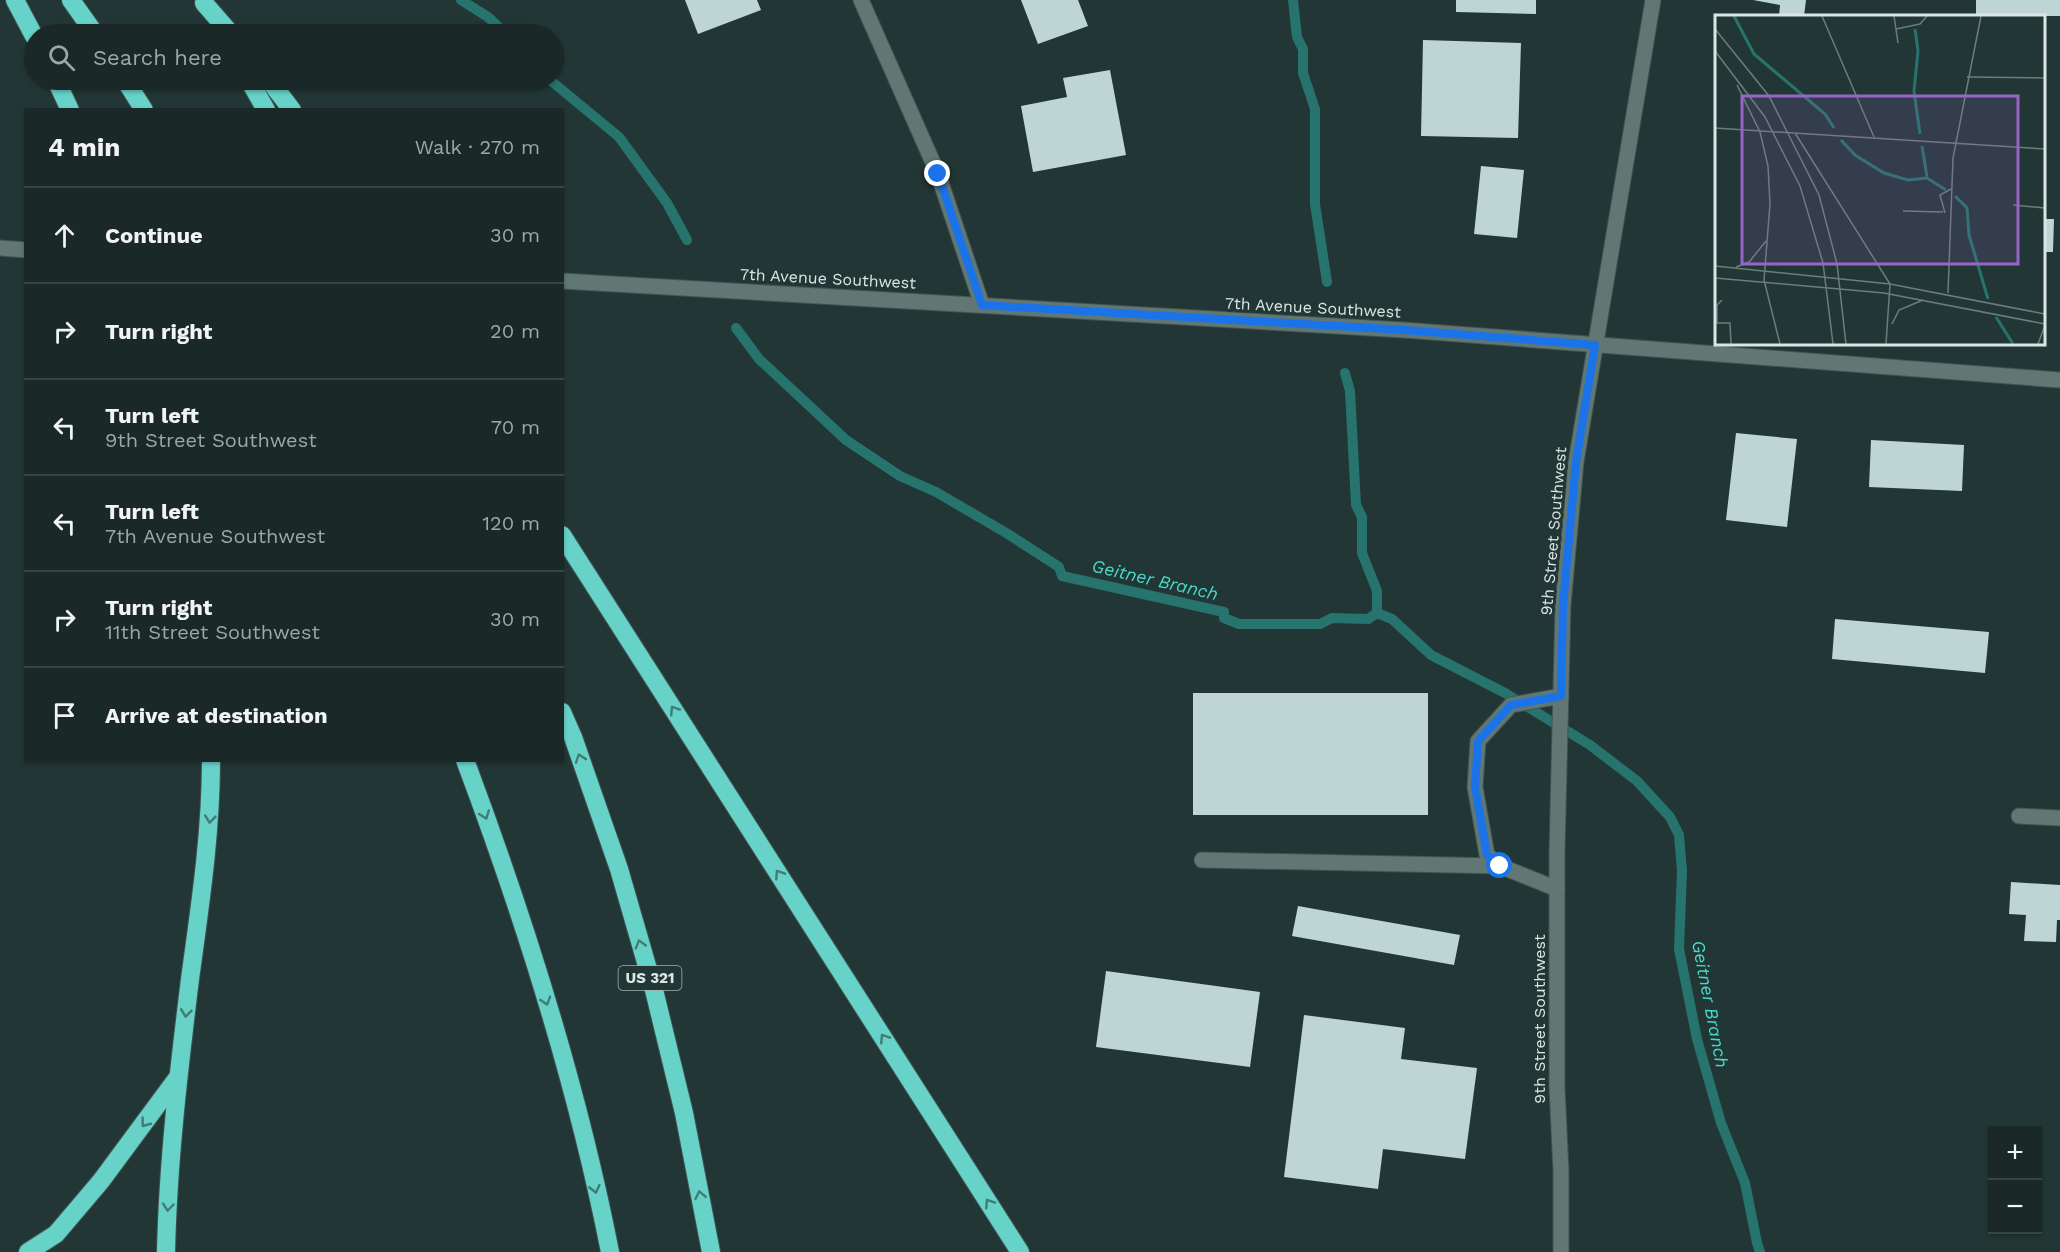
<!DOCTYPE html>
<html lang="en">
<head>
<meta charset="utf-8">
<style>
  body { margin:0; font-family:"Work Sans",sans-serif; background:#273534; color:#f1f3f6 }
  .controls { position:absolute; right:18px; bottom:18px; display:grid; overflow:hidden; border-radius:0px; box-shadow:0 2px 4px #0004 }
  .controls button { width:54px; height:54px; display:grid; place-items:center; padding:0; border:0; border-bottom:2px solid #384545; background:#1a2928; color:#f1f3f6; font:30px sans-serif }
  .stop { position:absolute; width:18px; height:18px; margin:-14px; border:4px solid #1a73e8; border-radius:50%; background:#fff }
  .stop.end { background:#1a73e8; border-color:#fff; box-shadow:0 2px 6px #0008 }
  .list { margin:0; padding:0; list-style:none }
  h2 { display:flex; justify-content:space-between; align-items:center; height:78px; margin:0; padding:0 24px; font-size:26px }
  h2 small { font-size:20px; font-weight:400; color:#9fa6a8 }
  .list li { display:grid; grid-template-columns:39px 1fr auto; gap:18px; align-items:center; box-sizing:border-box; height:96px; padding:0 24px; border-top:2px solid #384545 }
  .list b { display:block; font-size:22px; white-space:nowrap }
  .list p { margin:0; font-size:20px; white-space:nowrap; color:#9fa6a8 }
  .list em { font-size:20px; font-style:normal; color:#9fa6a8 }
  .icon { flex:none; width:33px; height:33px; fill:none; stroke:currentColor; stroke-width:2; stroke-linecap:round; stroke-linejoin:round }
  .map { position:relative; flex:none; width:2060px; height:1252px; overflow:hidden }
  .search { position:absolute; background:#1a2928; box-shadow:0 2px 4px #0004; left:24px; top:24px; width:540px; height:66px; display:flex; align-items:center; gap:15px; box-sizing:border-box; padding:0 21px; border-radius:33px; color:#9fa6a8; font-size:22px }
  .panel { position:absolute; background:#1a2928; box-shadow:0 2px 4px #0004; left:24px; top:108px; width:540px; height:654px; border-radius:0px }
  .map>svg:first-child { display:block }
</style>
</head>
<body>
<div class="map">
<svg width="2060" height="1252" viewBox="0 0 2060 1252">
  <rect width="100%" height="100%" fill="#223735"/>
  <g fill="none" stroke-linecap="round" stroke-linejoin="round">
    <g stroke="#27736d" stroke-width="10">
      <path d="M 461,0 L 488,17 L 506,34"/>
      <path d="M 1293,0 L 1297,37 L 1303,49 L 1303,73 L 1315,109 L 1315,204 L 1327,282"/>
      <path d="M 550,80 L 619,137 L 667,203 L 687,240"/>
      <path d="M 736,328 L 759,359 L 846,440 L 900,476 L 936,492 L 1008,534 L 1059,567 L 1062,576 L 1224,612 L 1224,618 L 1239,624 L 1320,624 L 1332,618 L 1368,619 L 1377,613"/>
      <path d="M 1345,373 L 1350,391 L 1356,505 L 1362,517 L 1362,553 L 1377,591 L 1377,613"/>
      <path d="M 1377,613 L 1392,619 L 1431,655 L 1505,693 L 1590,745 L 1637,781 L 1670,817 L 1679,835 L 1682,871 L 1679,949 L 1697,1039 L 1721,1123 L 1745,1183 L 1757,1243 L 1760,1252"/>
    </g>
  </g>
  <g fill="#bdd6d3">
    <path d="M 685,0 L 757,0 L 761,10 L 698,34 Z"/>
    <path d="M 1021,0 L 1078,0 L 1088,26 L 1038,44 Z"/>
    <path d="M 1456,0 L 1536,0 L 1536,14 L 1456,12 Z"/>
    <path d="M 1753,0 L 1806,0 L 1804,16 L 1779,16 L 1780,5 Z"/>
    <rect x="1976" y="0" width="84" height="16"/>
    <path d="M 1423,40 L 1521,43 L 1518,138 L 1421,136 Z"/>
    <path d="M 1110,70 L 1126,155 L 1033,172 L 1021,106 L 1067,97 L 1063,78 Z"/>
    <path d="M 1481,166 L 1524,170 L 1517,238 L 1474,234 Z"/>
    <path d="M 2044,219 L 2054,219 L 2053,252 L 2044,252 Z"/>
    <path d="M 1736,433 L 1797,439 L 1787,527 L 1726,520 Z"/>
    <path d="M 1871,440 L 1964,445 L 1962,491 L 1869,487 Z"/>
    <path d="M 1835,619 L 1989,632 L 1985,673 L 1832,659 Z"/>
    <rect x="1193" y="693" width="235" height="122"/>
    <path d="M 2011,882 L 2060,885 L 2060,920 L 2057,920 L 2056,942 L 2024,941 L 2026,915 L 2009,914 Z"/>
    <path d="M 1298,906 L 1460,935 L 1454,965 L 1292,936 Z"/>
    <path d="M 1106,971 L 1260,992 L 1250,1067 L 1096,1047 Z"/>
    <path d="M 1304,1015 L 1405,1028 L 1401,1059 L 1477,1068 L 1465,1159 L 1383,1149 L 1378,1189 L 1284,1177 Z"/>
  </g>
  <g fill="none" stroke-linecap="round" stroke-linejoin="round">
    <defs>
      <g id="minor">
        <path d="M 861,0 L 938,174 L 982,305"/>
        <path d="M 0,248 L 26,250"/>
        <path d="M 562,281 L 1404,330 L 2060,380"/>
        <path d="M 2019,816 L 2060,818"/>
        <path d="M 1202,860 L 1500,866"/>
        <path d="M 1557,889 L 1500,866 L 1487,855 L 1475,787 L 1478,741 L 1511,705 L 1561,696"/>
        <path d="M 1561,1252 L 1561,1172 L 1557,1087 L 1557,851 L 1563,605 L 1576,462 L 1653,0"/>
      </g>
      <g id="highway">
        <path d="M 15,0 L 34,36"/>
        <path d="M 71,0 L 95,34"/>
        <path d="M 204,3 L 231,34"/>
        <path d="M 56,80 L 70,110"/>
        <path d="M 125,80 L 144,110"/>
        <path d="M 249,80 L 266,110"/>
        <path d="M 269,80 L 292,110"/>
        <path d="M 562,535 L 1020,1252"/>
        <path d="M 562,712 L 573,737 L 619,869 L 654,990 L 684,1113 L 711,1252"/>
        <path d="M 465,760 C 525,920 577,1084 610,1252"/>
        <path d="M 28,1252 L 56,1234 L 101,1181 L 178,1077"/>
        <path d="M 166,1252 C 168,1161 179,1069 190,979 C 200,906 211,834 211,760"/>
      </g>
    </defs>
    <use href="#minor" stroke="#405351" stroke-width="17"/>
    <use href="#highway" stroke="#405351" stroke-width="20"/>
    <use href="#minor" stroke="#607774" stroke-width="15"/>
    <use href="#highway" stroke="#67d2c8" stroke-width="18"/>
  </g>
  <defs><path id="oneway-chevron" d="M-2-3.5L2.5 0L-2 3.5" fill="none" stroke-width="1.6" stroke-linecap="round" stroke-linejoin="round" transform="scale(1.5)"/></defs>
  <g stroke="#417d77">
    <use href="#oneway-chevron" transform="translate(674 710) rotate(-123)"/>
    <use href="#oneway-chevron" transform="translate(580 758) rotate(-109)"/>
    <use href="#oneway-chevron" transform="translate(485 815) rotate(70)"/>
    <use href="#oneway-chevron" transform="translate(210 819) rotate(96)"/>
    <use href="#oneway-chevron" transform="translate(779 874) rotate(-123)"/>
    <use href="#oneway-chevron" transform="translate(640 944) rotate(-106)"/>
    <use href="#oneway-chevron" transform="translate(546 1001) rotate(73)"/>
    <use href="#oneway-chevron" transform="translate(186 1013) rotate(97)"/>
    <use href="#oneway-chevron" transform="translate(884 1038) rotate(-123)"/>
    <use href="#oneway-chevron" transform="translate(145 1123) rotate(127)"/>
    <use href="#oneway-chevron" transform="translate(595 1189) rotate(77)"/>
    <use href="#oneway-chevron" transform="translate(700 1195) rotate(-101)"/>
    <use href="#oneway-chevron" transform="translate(989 1203) rotate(-123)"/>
    <use href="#oneway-chevron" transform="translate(168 1207) rotate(95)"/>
  </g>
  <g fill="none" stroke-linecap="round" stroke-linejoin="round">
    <path stroke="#1a73e8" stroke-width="8" d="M 938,174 L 982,305 L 1404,330 L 1595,345 L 1576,462 L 1563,605 L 1561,696 L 1511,705 L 1478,741 L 1475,787 L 1487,855 L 1500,866"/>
  </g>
  <g text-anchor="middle" stroke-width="6" stroke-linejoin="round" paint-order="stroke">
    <rect fill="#223735" stroke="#a3b2b0" stroke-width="1.5" x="618.5" y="966" width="63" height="24" rx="4.5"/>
    <g font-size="15" font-weight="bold" fill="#dae6e4">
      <text x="650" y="983">US 321</text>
    </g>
    <g font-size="16" fill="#dae6e4" stroke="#223735">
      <text transform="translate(828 278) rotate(3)" y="6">7th Avenue Southwest</text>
      <text transform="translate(1313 307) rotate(3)" y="6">7th Avenue Southwest</text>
      <text transform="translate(1553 531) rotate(-85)" y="6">9th Street Southwest</text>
      <text transform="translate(1539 1019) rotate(-90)" y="6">9th Street Southwest</text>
    </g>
    <g font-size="18" font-style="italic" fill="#47d9cd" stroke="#223735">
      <text transform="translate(1155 580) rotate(13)" y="6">Geitner Branch</text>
      <text transform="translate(1710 1004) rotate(79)" y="6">Geitner Branch</text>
    </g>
  </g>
  <g transform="translate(1715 15)">
    <rect width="330" height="330" fill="#223735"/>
    <path fill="none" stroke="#27736d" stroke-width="3" d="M 19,1 L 39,39 L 110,99 L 119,113M 200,14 L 203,36 L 199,76 L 205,119M 126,125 L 140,140 L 169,158 L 193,165 L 212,163 L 231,175M 207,131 L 212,162M 240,181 L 252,193 L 254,220 L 273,284M 281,302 L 298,329"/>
    <path fill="none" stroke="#6c7d7b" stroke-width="1.5" d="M 107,1 L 159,122M 179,1 L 183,28M 0,14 L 54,81 L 104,180 L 122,249 L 131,329M 181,14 L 205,9 L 212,1M 0,36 L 50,102 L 85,171 L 108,248 L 118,329M 252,62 L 330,63M 22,70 L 45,117 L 53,151 L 55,189 L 49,265 L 65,329M 0,113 L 330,134M 80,118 L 175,269 L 171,329M 298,190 L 330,193M 188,196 L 228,197M 230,198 L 225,180 L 236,174M 0,251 L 175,269 L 330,299M 21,252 L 34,247 L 51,226M 0,263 L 169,278 L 330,309M 233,278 L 238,143 L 266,1M 0,308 L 15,308 L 16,329M 2,308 L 2,290 L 7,285M 177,309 L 184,295 L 208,285M 323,329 L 330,310"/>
    <path fill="#9864ca" fill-opacity="0.15" stroke="#9864ca" stroke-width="3" d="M 27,81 L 303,81 L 303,249 L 27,249 Z"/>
    <rect width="330" height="330" fill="none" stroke="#dae6e4" stroke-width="3"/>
  </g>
</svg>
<div class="controls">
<button>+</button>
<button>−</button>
</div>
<div class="stop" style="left:1500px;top:866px"></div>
<div class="stop end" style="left:938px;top:174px"></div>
<div class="search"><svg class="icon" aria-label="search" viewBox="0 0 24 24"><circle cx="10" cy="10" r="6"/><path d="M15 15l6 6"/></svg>Search here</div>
<section class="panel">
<h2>4 min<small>Walk · 270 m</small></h2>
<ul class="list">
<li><svg class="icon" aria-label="ahead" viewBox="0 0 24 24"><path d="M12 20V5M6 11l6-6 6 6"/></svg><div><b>Continue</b></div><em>30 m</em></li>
<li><svg class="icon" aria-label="right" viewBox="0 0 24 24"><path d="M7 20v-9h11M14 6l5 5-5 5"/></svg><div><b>Turn right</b></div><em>20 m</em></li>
<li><svg class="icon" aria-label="left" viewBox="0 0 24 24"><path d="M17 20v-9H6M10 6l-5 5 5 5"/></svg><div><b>Turn left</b><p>9th Street Southwest</p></div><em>70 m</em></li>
<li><svg class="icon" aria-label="left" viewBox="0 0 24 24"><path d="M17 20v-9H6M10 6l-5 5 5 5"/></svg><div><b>Turn left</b><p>7th Avenue Southwest</p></div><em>120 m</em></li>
<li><svg class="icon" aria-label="right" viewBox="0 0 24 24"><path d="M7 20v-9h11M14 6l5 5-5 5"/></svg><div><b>Turn right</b><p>11th Street Southwest</p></div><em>30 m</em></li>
<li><svg class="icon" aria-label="arrive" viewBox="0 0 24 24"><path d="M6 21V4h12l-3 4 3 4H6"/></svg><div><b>Arrive at destination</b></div></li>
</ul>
</section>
</div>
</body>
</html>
